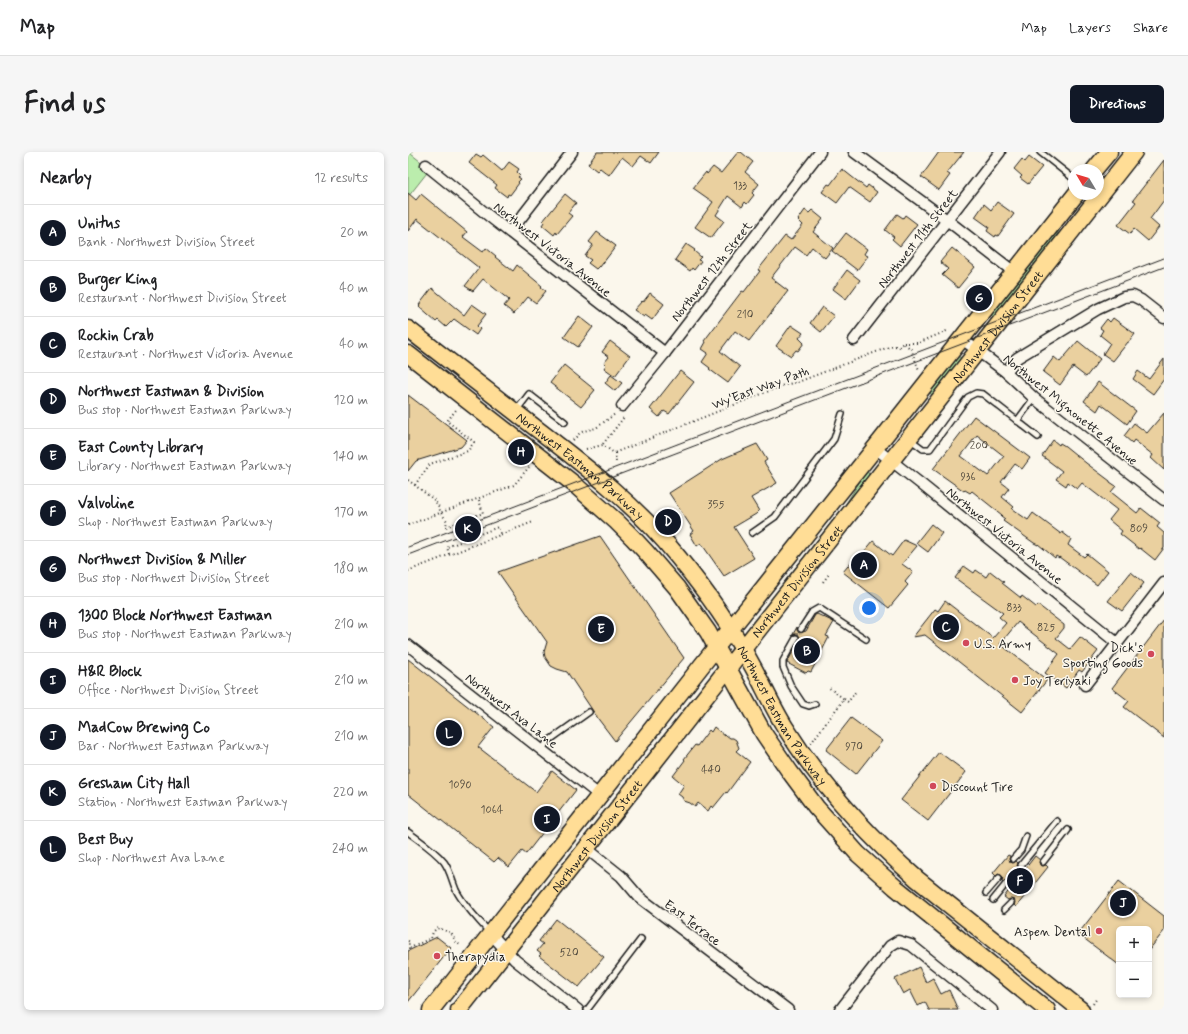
<!DOCTYPE html>
<html lang="en">
<head>
<meta charset="utf-8">
<style>
  body { margin:0; font-family:Mynerve,sans-serif; background:#f6f6f6; color:#202124 }
  .controls { position:absolute; right:12px; bottom:12px; display:grid; overflow:hidden; border-radius:6px; box-shadow:0 2px 6px #0003 }
  .controls button { width:36px; height:36px; display:grid; place-items:center; padding:0; border:0; border-bottom:1px solid #e0e0e0; background:#fff; color:#202124; font:20px sans-serif }
  .compass { position:absolute; left:660px; top:12px; width:36px; height:36px; border-radius:50%; background:#fff; box-shadow:0 2px 6px #0003; rotate:308deg }
  .you { position:absolute; left:461px; top:456px; width:14px; height:14px; margin:-10px; border:3px solid #fff; border-radius:50%; background:#1a73e8; box-shadow:0 0 0 6px #1a73e833 }
  .badge { display:grid; place-items:center; width:26px; height:26px; border-radius:50%; background:#111827; color:#fff; font-size:13px; font-weight:700 }
  .pin { position:absolute; translate:-50% -50%; border:2px solid #fff; box-shadow:0 1px 4px #0006 }
  .list { margin:0; padding:0; list-style:none }
  h2 { display:flex; justify-content:space-between; align-items:center; height:52px; margin:0; padding:0 16px; font-size:17px }
  h2 small { font-size:13px; font-weight:400; color:#757577 }
  .list li { display:grid; grid-template-columns:26px 1fr auto; gap:12px; align-items:center; box-sizing:border-box; height:56px; padding:0 16px; border-top:1px solid #e0e0e0 }
  .list b { display:block; font-size:15px; white-space:nowrap }
  .list p { margin:0; font-size:13px; white-space:nowrap; color:#757577 }
  .list em { font-size:13px; font-style:normal; color:#757577 }
  .map { position:relative; flex:none; width:756px; height:858px; overflow:hidden; border-radius:6px }
  header { display:flex; align-items:center; gap:24px; box-sizing:border-box; height:56px; padding:0 20px; background:#fff; border-bottom:1px solid #e0e0e0 }
  header strong { font-size:19px }
  nav { display:flex; gap:22px; margin-inline-start:auto; font-size:14px }
  .intro { display:flex; align-items:center; justify-content:space-between; box-sizing:border-box; height:96px; padding:0 24px }
  h1 { margin:0; font-size:28px }
  .button { padding:10px 18px; border-radius:6px; background:#111827; color:#fff; font-size:14px; font-weight:700 }
  main { display:flex; gap:24px; padding:0 24px }
  aside { flex:1; background:#fff; border-radius:6px; box-shadow:0 2px 6px #0003 }
  .map>svg:first-child { display:block }
</style>
</head>
<body>
<header>
<strong>Map</strong>
<nav><a>Map</a><a>Layers</a><a>Share</a></nav>
</header>
<div class="intro"><h1>Find us</h1><a class="button">Directions</a></div>
<main>
<aside>
<h2>Nearby<small>12 results</small></h2>
<ul class="list">
<li><span class="badge">A</span><div><b>Unitus</b><p>Bank · Northwest Division Street</p></div><em>20 m</em></li>
<li><span class="badge">B</span><div><b>Burger King</b><p>Restaurant · Northwest Division Street</p></div><em>40 m</em></li>
<li><span class="badge">C</span><div><b>Rockin Crab</b><p>Restaurant · Northwest Victoria Avenue</p></div><em>40 m</em></li>
<li><span class="badge">D</span><div><b>Northwest Eastman &amp; Division</b><p>Bus stop · Northwest Eastman Parkway</p></div><em>120 m</em></li>
<li><span class="badge">E</span><div><b>East County Library</b><p>Library · Northwest Eastman Parkway</p></div><em>140 m</em></li>
<li><span class="badge">F</span><div><b>Valvoline</b><p>Shop · Northwest Eastman Parkway</p></div><em>170 m</em></li>
<li><span class="badge">G</span><div><b>Northwest Division &amp; Miller</b><p>Bus stop · Northwest Division Street</p></div><em>180 m</em></li>
<li><span class="badge">H</span><div><b>1300 Block Northwest Eastman</b><p>Bus stop · Northwest Eastman Parkway</p></div><em>210 m</em></li>
<li><span class="badge">I</span><div><b>H&amp;R Block</b><p>Office · Northwest Division Street</p></div><em>210 m</em></li>
<li><span class="badge">J</span><div><b>MadCow Brewing Co</b><p>Bar · Northwest Eastman Parkway</p></div><em>210 m</em></li>
<li><span class="badge">K</span><div><b>Gresham City Hall</b><p>Station · Northwest Eastman Parkway</p></div><em>220 m</em></li>
<li><span class="badge">L</span><div><b>Best Buy</b><p>Shop · Northwest Ava Lane</p></div><em>240 m</em></li>
</ul>
</aside>
<div class="map">
<svg width="756" height="858" viewBox="0 0 756 858">
  <rect width="100%" height="100%" fill="#fbf7ec"/>
  <filter id="ink" filterUnits="userSpaceOnUse"><feTurbulence type="fractalNoise" baseFrequency=".025" numOctaves="2"/><feDisplacementMap in="SourceGraphic" scale="8" xChannelSelector="R" yChannelSelector="G"/><feConvolveMatrix kernelMatrix="1 2 1 2 8 2 1 2 1" color-interpolation-filters="sRGB"/></filter>
  <g filter="url(#ink)">
    <g fill="#bbedad" stroke="#6c8464">
      <path d="M 0,0 L 5,0 L 3,2 L 22,17 L 0,45 Z"/>
      <path d="M 651,73 L 653,75 L 638,102 L 628,114 L 623,110 Z"/>
      <path d="M 621,112 L 626,116 L 589,164 L 586,165 L 584,164 L 583,162 Z"/>
      <path d="M 549,203 L 554,207 L 526,244 L 520,240 Z"/>
      <path d="M 459,318 L 462,325 L 379,429 L 378,428 L 437,353 Z"/>
    </g>
    <g fill="#ead09f" stroke="#1c1c1c" fill-rule="evenodd">
      <path d="M 189,0 L 251,0 L 243,11 L 233,4 L 225,14 L 214,5 L 201,23 L 192,16 L 189,19 L 180,12 Z"/>
      <path d="M 330,0 L 333,0 L 345,10 L 337,20 L 351,32 L 344,41 L 346,43 L 339,52 L 337,50 L 334,55 L 320,44 L 308,63 L 316,69 L 303,86 L 287,75 L 305,50 L 285,36 L 298,20 L 299,22 L 305,15 L 313,21 Z"/>
      <path d="M 531,0 L 556,0 L 539,21 L 542,23 L 531,38 L 513,25 Z"/>
      <path d="M 68,2 L 73,5 L 75,3 L 94,19 L 101,10 L 111,17 L 109,20 L 112,23 L 110,25 L 113,27 L 110,30 L 111,31 L 102,43 L 100,42 L 99,45 L 87,36 L 89,33 L 61,11 Z"/>
      <path d="M 621,5 L 634,15 L 620,32 L 612,26 L 614,24 L 606,17 L 614,7 L 617,10 Z"/>
      <path d="M 756,8 L 756,48 L 742,67 L 751,75 L 740,89 L 726,77 L 722,82 L 710,73 L 728,50 L 725,48 Z"/>
      <path d="M 434,17 L 458,36 L 460,33 L 469,40 L 462,50 L 441,35 L 429,51 L 414,40 L 420,32 L 422,33 Z"/>
      <path d="M 0,41 L 8,48 L 13,42 L 59,80 L 55,85 L 75,100 L 78,96 L 88,104 L 87,105 L 105,119 L 109,113 L 134,134 L 133,135 L 138,139 L 128,151 L 120,145 L 106,162 L 96,154 L 101,148 L 75,127 L 65,139 L 57,134 L 71,116 L 9,67 L 0,79 Z"/>
      <path d="M 157,42 L 168,51 L 160,61 L 164,64 L 149,82 L 148,80 L 146,83 L 134,73 L 136,70 L 135,69 Z"/>
      <path d="M 589,50 L 606,62 L 590,84 L 588,83 L 587,85 L 579,79 L 581,75 L 567,65 L 576,52 L 583,58 Z"/>
      <path d="M 397,58 L 401,61 L 404,58 L 415,67 L 405,80 L 425,96 L 417,106 L 404,95 L 398,103 L 387,95 L 363,126 L 380,139 L 341,189 L 327,179 L 312,199 L 332,215 L 320,231 L 301,217 L 302,216 L 294,210 L 300,201 L 294,197 L 298,190 L 296,189 L 334,139 L 336,140 L 352,119 L 350,118 L 377,84 L 383,88 L 395,73 L 390,68 Z"/>
      <path d="M 489,62 L 495,66 L 497,63 L 509,72 L 492,94 L 484,87 L 486,85 L 477,78 Z"/>
      <path d="M 189,80 L 208,94 L 192,115 L 191,114 L 188,117 L 180,111 L 183,108 L 177,104 L 185,93 L 181,90 Z"/>
      <path d="M 438,81 L 459,97 L 456,102 L 460,104 L 449,118 L 424,99 Z"/>
      <path d="M 278,92 L 287,98 L 286,99 L 293,105 L 290,108 L 293,109 L 286,118 L 284,116 L 282,119 L 267,108 Z"/>
      <path d="M 544,96 L 567,115 L 550,136 L 534,123 L 540,117 L 532,110 Z"/>
      <path d="M 439,118 L 452,128 L 438,147 L 425,137 Z"/>
      <path d="M 24,136 L 56,163 L 64,152 L 78,162 L 69,174 L 72,177 L 68,183 L 46,167 L 38,175 L 30,168 L 28,170 L 11,155 L 12,154 L 11,153 Z"/>
      <path d="M 242,141 L 256,152 L 244,168 L 237,163 L 236,165 L 226,158 L 234,149 L 235,150 Z"/>
      <path d="M 414,155 L 426,164 L 413,180 L 402,171 Z"/>
      <path d="M 171,164 L 185,175 L 170,195 L 156,185 Z"/>
      <path d="M 705,166 L 727,182 L 721,190 L 720,190 L 705,209 L 695,202 L 702,191 L 692,183 L 695,178 L 692,176 L 699,167 L 702,170 Z"/>
      <path d="M 383,173 L 395,181 L 391,186 L 396,191 L 390,199 L 388,198 L 383,204 L 368,194 Z"/>
      <path d="M 202,189 L 222,204 L 207,224 L 196,216 L 198,213 L 196,211 L 201,205 L 194,200 Z"/>
      <path d="M 670,189 L 692,207 L 678,225 L 665,215 L 652,233 L 635,220 L 646,205 L 652,210 Z"/>
      <path d="M 756,207 L 756,227 L 745,242 L 725,227 L 730,219 L 741,227 Z"/>
      <path d="M 156,213 L 187,238 L 173,255 L 142,231 Z"/>
      <path d="M 272,219 L 286,230 L 261,262 L 256,259 L 251,265 L 242,257 Z"/>
      <path d="M 203,223 L 214,231 L 207,239 L 197,231 Z"/>
      <path d="M 690,230 L 728,259 L 719,272 L 693,252 L 689,259 L 676,249 Z"/>
      <path d="M 0,243 L 59,288 L 53,295 L 8,309 L 0,319 Z"/>
      <path d="M 756,261 L 756,318 L 743,306 L 745,303 L 726,288 L 724,291 L 716,284 L 726,271 L 739,281 Z"/>
      <path d="M 566,264 L 622,306 L 614,317 L 607,312 L 593,330 L 601,336 L 594,345 L 606,355 L 604,357 L 620,368 L 625,361 L 653,382 L 654,380 L 663,387 L 660,393 L 676,405 L 679,402 L 700,419 L 689,433 L 651,405 L 651,406 L 648,404 L 647,406 L 630,392 L 630,393 L 626,391 L 595,369 L 597,367 L 593,364 L 594,363 L 564,339 L 562,341 L 557,338 L 556,339 L 525,317 ZM 569,283 L 596,304 L 580,324 L 553,304 Z"/>
      <path d="M 645,288 L 651,293 L 652,291 L 657,294 L 678,311 L 702,329 L 702,330 L 708,334 L 703,340 L 729,361 L 733,356 L 752,371 L 749,375 L 756,381 L 756,396 L 747,408 L 732,396 L 731,397 L 712,382 L 714,379 L 701,368 L 709,358 L 674,331 L 669,337 L 660,330 L 658,334 L 648,327 L 654,319 L 634,304 Z"/>
      <path d="M 349,292 L 359,308 L 356,310 L 369,331 L 343,346 L 351,359 L 348,362 L 326,375 L 346,406 L 316,424 L 293,391 L 289,394 L 282,382 L 286,379 L 261,341 L 314,307 Z"/>
      <path d="M 523,372 L 534,381 L 520,400 L 508,391 Z"/>
      <path d="M 192,384 L 276,506 L 207,589 L 191,568 L 159,520 L 149,517 L 143,514 L 137,505 L 136,500 L 139,490 L 90,420 Z"/>
      <path d="M 496,388 L 509,394 L 494,412 L 505,420 L 497,430 L 500,433 L 481,456 L 435,420 L 449,403 L 452,405 L 465,389 L 484,404 Z"/>
      <path d="M 556,414 L 566,421 L 568,418 L 578,425 L 582,419 L 596,430 L 594,431 L 613,446 L 614,444 L 628,455 L 630,453 L 656,473 L 656,476 L 648,486 L 662,497 L 672,485 L 690,499 L 674,520 L 671,518 L 658,536 L 637,521 L 651,502 L 610,470 L 592,492 L 639,528 L 614,560 L 517,483 L 505,485 L 527,457 L 530,459 L 537,449 L 585,486 L 598,471 L 591,465 L 595,461 L 547,426 Z"/>
      <path d="M 723,420 L 736,431 L 714,459 L 700,449 Z"/>
      <path d="M 409,462 L 426,470 L 418,484 L 421,485 L 403,520 L 400,519 L 398,521 L 379,511 L 392,486 L 390,482 L 386,482 L 384,484 L 389,475 L 389,478 L 391,481 L 398,479 L 407,463 Z"/>
      <path d="M 756,468 L 756,586 L 716,555 L 721,549 L 704,536 Z"/>
      <path d="M 0,507 L 86,575 L 70,595 L 128,640 L 144,619 L 168,638 L 118,702 L 114,699 L 101,715 L 90,706 L 86,710 L 0,642 Z"/>
      <path d="M 443,566 L 474,589 L 448,622 L 418,598 Z"/>
      <path d="M 306,575 L 317,584 L 318,583 L 322,586 L 325,586 L 328,588 L 331,596 L 328,599 L 342,610 L 319,641 L 318,640 L 305,656 L 303,654 L 300,659 L 290,651 L 287,655 L 282,651 L 276,649 L 274,645 L 270,642 L 276,633 L 265,624 L 277,608 L 276,607 L 287,593 L 289,594 L 301,578 L 303,580 Z"/>
      <path d="M 531,600 L 558,620 L 520,669 L 493,648 Z"/>
      <path d="M 600,703 L 602,704 L 601,707 L 602,710 L 605,711 L 608,709 L 610,711 L 609,715 L 612,717 L 616,716 L 617,717 L 627,704 L 632,708 L 631,710 L 632,713 L 635,714 L 638,713 L 640,715 L 608,755 L 606,753 L 607,750 L 606,748 L 602,747 L 600,748 L 596,745 L 603,736 L 601,735 L 602,730 L 599,728 L 595,730 L 594,729 L 595,725 L 593,723 L 590,722 L 588,724 L 585,721 Z"/>
      <path d="M 711,729 L 756,764 L 756,779 L 741,798 L 741,777 L 711,777 L 711,813 L 670,782 Z"/>
      <path d="M 148,767 L 196,805 L 171,835 L 131,804 L 133,802 L 129,799 L 135,792 L 131,789 Z"/>
      <path d="M 29,785 L 43,796 L 0,850 L 0,799 Z"/>
      <path d="M 511,815 L 518,830 L 525,826 L 533,842 L 541,838 L 550,858 L 521,858 L 517,850 L 510,854 L 502,838 L 495,842 L 487,827 Z"/>
    </g>
    <g fill="none" stroke-linecap="round" stroke-linejoin="round">
      <defs>
        <g id="service">
          <path d="M 632,0 L 666,27"/>
          <path d="M 108,259 L 121,242 L 157,270"/>
          <path d="M 609,269 L 626,246"/>
          <path d="M 503,288 L 515,297 L 522,297 L 560,245 L 568,241 L 575,242 L 630,285"/>
          <path d="M 344,381 L 367,365 L 426,287 L 434,262"/>
          <path d="M 393,477 L 404,460 L 411,456 L 458,487"/>
          <path d="M 388,486 L 375,509 L 375,515 L 383,534 L 395,552 L 401,554 L 407,552"/>
          <path d="M 134,598 L 139,590 L 181,560"/>
          <path d="M 0,680 C 12,689 26,698 36,710 C 42,718 44,729 48,738 C 56,754 70,767 81,780"/>
          <path d="M 605,707 L 613,698 L 618,684"/>
          <path d="M 635,710 L 660,678"/>
          <path d="M 613,713 L 649,669"/>
          <path d="M 578,741 L 591,726"/>
          <path d="M 585,748 L 598,732"/>
          <path d="M 596,758 L 603,751"/>
          <path d="M 179,858 L 233,787"/>
        </g>
        <g id="minor">
          <path d="M 446,0 L 539,68 L 606,120"/>
          <path d="M 18,13 L 86,68 L 257,201"/>
          <path d="M 102,80 L 164,0"/>
          <path d="M 554,187 L 598,220 L 626,246 L 756,348"/>
          <path d="M 446,188 L 592,0"/>
          <path d="M 598,220 L 609,206 L 690,157 L 716,145 L 725,144 L 733,148 L 756,166"/>
          <path d="M 214,254 L 257,201 L 412,0"/>
          <path d="M 467,296 L 513,332 L 709,491"/>
          <path d="M 0,493 L 191,643"/>
          <path d="M 677,533 L 756,431"/>
          <path d="M 178,696 L 213,724 L 231,745 L 380,858"/>
          <path d="M 83,782 L 107,808 L 170,858"/>
          <path d="M 432,858 L 482,794 L 490,789 L 503,793 L 584,858"/>
        </g>
        <g id="primary">
          <path d="M 686,18 L 701,0"/>
          <path id="s1" d="M 0,177 C 43,210 86,244 129,277 C 180,316 230,355 270,405 C 298,439 324,476 345,515 C 356,535 365,556 377,575 C 413,633 459,683 509,727 L 673,858"/>
          <path d="M 0,202 L 166,332 L 209,370 L 225,386 L 238,400 L 269,436 L 300,480 L 356,582 L 382,620 L 408,655 L 450,702 L 487,735 L 639,858"/>
          <path d="M 23,858 L 294,513 L 467,296 L 668,42"/>
          <path id="s2" d="M 51,858 L 726,0"/>
        </g>
      </defs>
      <use href="#service" stroke="#1c1c1c" stroke-width="8"/>
      <use href="#minor" stroke="#1c1c1c" stroke-width="13"/>
      <use href="#primary" stroke="#1c1c1c" stroke-width="19"/>
      <g stroke="#1c1c1c" stroke-width="2" stroke-dasharray="1 3" stroke-linecap="butt">
        <path d="M 496,191 L 510,191 L 541,178"/>
        <path d="M 165,288 L 171,282 L 176,279 L 188,276 L 207,262"/>
        <path d="M 195,292 L 217,264"/>
        <path d="M 178,297 L 195,293 L 206,301 L 376,233 L 390,230 L 481,195 L 488,194 L 492,195 L 494,192 L 496,191 L 503,197 L 511,218"/>
        <path d="M 207,301 L 208,310"/>
        <path d="M 0,328 L 25,347 L 30,353 L 33,361 L 39,369 L 38,375 L 75,361 L 71,348"/>
        <path d="M 7,333 L 22,312 L 60,299 L 66,290 L 39,269 L 48,258"/>
        <path d="M 0,373 L 106,333 L 121,315"/>
        <path d="M 41,402 L 39,395 L 90,375 L 93,382"/>
        <path d="M 0,419 L 125,370"/>
        <path d="M 415,430 L 421,422"/>
        <path d="M 436,547 L 440,550 L 448,539"/>
        <path d="M 403,591 L 436,547 L 420,535"/>
        <path d="M 0,789 L 2,790 L 1,792 L 2,796 L 23,786 L 25,780 L 28,777 L 31,776 L 43,781 L 48,790 L 53,794"/>
        <path d="M 685,852 L 689,846"/>
      </g>
      <use href="#service" stroke="#fbf7ec" stroke-width="5"/>
      <use href="#minor" stroke="#fbf7ec" stroke-width="10"/>
      <use href="#primary" stroke="#ffdd96" stroke-width="16"/>
      <g stroke="#1c1c1c" stroke-width="1">
        <path d="M 0,395 L 756,106"/>
        <path d="M 0,403 L 756,115"/>
      </g>
    </g>
  </g>
  <g fill="#d1495b" stroke="#fbf7ec" stroke-width="1.5">
    <circle cx="558" cy="491" r="4"/>
    <circle cx="743" cy="502" r="4"/>
    <circle cx="607" cy="528" r="4"/>
    <circle cx="525" cy="634" r="4"/>
    <circle cx="691" cy="779" r="4"/>
    <circle cx="29" cy="804" r="4"/>
  </g>
  <g text-anchor="middle" stroke-width="3" stroke-linejoin="round" paint-order="stroke">
    <g font-size="11" fill="#50493d">
      <text x="332" y="37">133</text>
      <text x="337" y="166">210</text>
      <text x="571" y="297">200</text>
      <text x="560" y="328">936</text>
      <text x="308" y="356">355</text>
      <text x="731" y="380">809</text>
      <text x="606" y="459">833</text>
      <text x="638" y="479">825</text>
      <text x="446" y="598">970</text>
      <text x="303" y="621">440</text>
      <text x="52" y="636">1090</text>
      <text x="84" y="661">1064</text>
      <text x="161" y="804">520</text>
    </g>
    <g font-size="13" fill="#1c1c1c" stroke="#fbf7ec">
      <text transform="translate(509 86) rotate(-52)" y="5">Northwest 11th Street</text>
      <text transform="translate(145 97) rotate(38)" y="5">Northwest Victoria Avenue</text>
      <text transform="translate(303 119) rotate(-52)" y="5">Northwest 12th Street</text>
      <text dy="5" stroke="none"><textPath href="#s2" startOffset="870">Northwest Division Street</textPath></text>
      <text transform="translate(352 235) rotate(-20)" y="5">Wy'East Way Path</text>
      <text transform="translate(663 257) rotate(39)" y="5">Northwest Mignonette Avenue</text>
      <text dy="5" stroke="none"><textPath href="#s1" startOffset="220">Northwest Eastman Parkway</textPath></text>
      <text transform="translate(597 383) rotate(39)" y="5">Northwest Victoria Avenue</text>
      <text dy="5" stroke="none"><textPath href="#s2" startOffset="546">Northwest Division Street</textPath></text>
      <text transform="translate(104 558) rotate(38)" y="5">Northwest Ava Lane</text>
      <text dy="5" stroke="none"><textPath href="#s1" startOffset="544">Northwest Eastman Parkway</textPath></text>
      <text dy="5" stroke="none"><textPath href="#s2" startOffset="222">Northwest Division Street</textPath></text>
      <text transform="translate(285 770) rotate(37)" y="5">East Terrace</text>
    </g>
    <g font-size="13" fill="#1c1c1c" stroke="#fbf7ec" text-anchor="start">
      <text x="566" y="496">U.S. Army</text>
      <text x="735" y="500" text-anchor="end">Dick's<tspan x="735" dy="15">Sporting Goods</tspan></text>
      <text x="615" y="533">Joy Teriyaki</text>
      <text x="533" y="639">Discount Tire</text>
      <text x="683" y="784" text-anchor="end">Aspen Dental</text>
      <text x="37" y="809">Therapydia</text>
    </g>
  </g>
</svg>
<div class="controls">
<button>+</button>
<button>−</button>
</div>
<svg class="compass" viewBox="-18 -18 36 36"><path d="M0-13l5 13h-10z" fill="#e53935"/><path d="M0 13l5-13h-10z" fill="#757577"/></svg>
<div class="you"></div>
<div class="pin badge" style="left:456px;top:413px">A</div>
<div class="pin badge" style="left:399px;top:499px">B</div>
<div class="pin badge" style="left:538px;top:475px">C</div>
<div class="pin badge" style="left:260px;top:370px">D</div>
<div class="pin badge" style="left:193px;top:477px">E</div>
<div class="pin badge" style="left:612px;top:729px">F</div>
<div class="pin badge" style="left:571px;top:146px">G</div>
<div class="pin badge" style="left:113px;top:300px">H</div>
<div class="pin badge" style="left:139px;top:667px">I</div>
<div class="pin badge" style="left:715px;top:751px">J</div>
<div class="pin badge" style="left:60px;top:377px">K</div>
<div class="pin badge" style="left:41px;top:581px">L</div>
</div>
</main>
</body>
</html>
